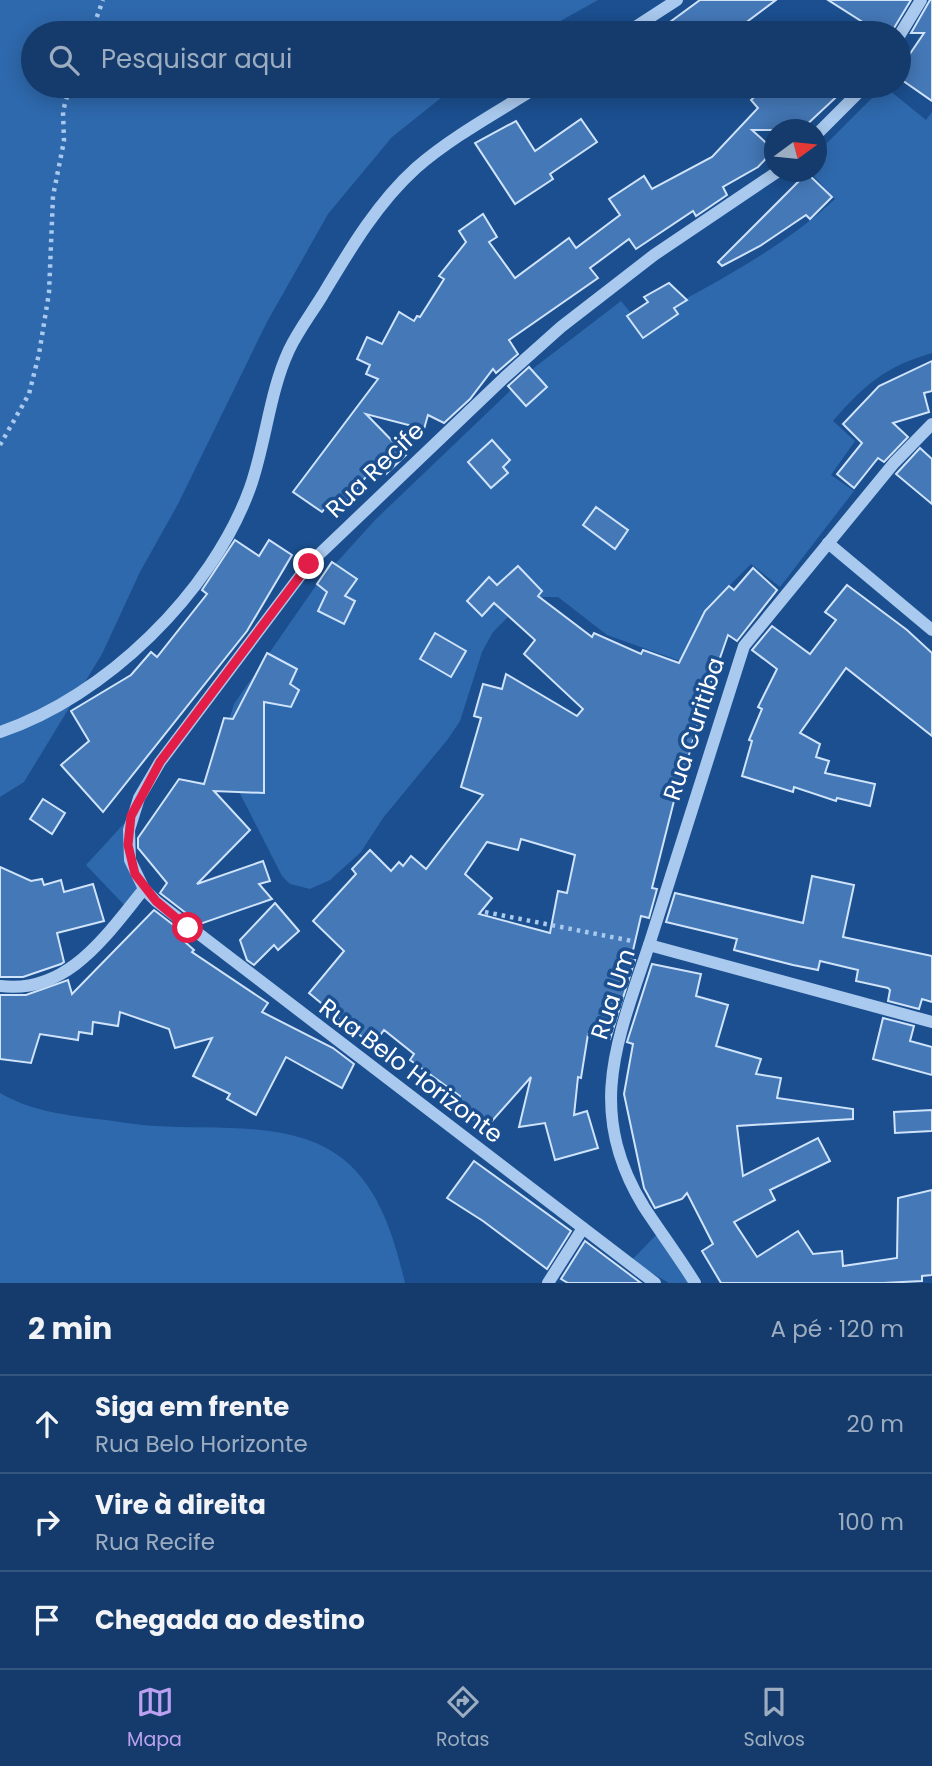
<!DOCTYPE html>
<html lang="pt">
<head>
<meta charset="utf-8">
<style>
  body { margin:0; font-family:Poppins,sans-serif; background:#1d4271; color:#f1f3f6 }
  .compass { position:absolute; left:764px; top:119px; width:63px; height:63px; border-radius:50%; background:#143b6b; box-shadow:0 4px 18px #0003; rotate:75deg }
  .stop { position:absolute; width:21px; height:21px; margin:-16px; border:5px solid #e11d48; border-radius:50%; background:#fff }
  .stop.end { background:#e11d48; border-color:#fff; box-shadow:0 2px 7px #0008 }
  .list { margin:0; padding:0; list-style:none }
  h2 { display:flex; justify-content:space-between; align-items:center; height:91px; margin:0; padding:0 28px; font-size:30px }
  h2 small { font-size:23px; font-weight:400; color:#9dadc1 }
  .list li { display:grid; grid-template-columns:46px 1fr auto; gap:21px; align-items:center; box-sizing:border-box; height:98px; padding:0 28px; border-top:2px solid #33557e }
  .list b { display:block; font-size:26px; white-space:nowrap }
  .list p { margin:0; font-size:23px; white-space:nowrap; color:#9dadc1 }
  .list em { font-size:23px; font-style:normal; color:#9dadc1 }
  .icon { flex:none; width:38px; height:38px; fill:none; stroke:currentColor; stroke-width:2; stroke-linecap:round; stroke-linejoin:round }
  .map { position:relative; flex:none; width:932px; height:1283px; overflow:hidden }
  .search { position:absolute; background:#143b6b; box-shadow:0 4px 18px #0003; left:21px; right:21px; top:21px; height:77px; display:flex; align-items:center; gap:18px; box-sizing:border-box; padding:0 24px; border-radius:38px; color:#9dadc1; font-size:26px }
  .sheet { height:385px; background:#143b6b }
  nav { display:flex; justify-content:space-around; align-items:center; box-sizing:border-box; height:98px; border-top:2px solid #33557e; background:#143b6b; font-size:19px; color:#9dadc1 }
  nav a { display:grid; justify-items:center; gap:4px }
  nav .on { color:#bca0f2 }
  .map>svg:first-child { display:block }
</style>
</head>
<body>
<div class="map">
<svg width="932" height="1283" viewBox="0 0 932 1283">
  <rect width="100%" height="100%" fill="#1b4f8f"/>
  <g fill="#2e69ad">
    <path d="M 0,0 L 598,0 L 539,33 L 33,33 L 33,86 L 456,86 L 392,137 L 328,214 L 267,322 L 178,504 L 140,572 L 102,654 L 24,782 L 0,797 Z"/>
    <path d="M 884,86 L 926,120 L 932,112 L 932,353 C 885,367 865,384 833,421 L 855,441 L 831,475 L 854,491 L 780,587 L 751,564 L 708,607 L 680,661 L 607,635 L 558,597 L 543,597 L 517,608 L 493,632 L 482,652 L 460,721 L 448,739 L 383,818 L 361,852 L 330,880 L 310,889 L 290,884 L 282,876 L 232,778 L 226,729 L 234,704 L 317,584 L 376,519 L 535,367 L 621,301 L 640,324 C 708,286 778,252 835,199 L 810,172 L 816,172 L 817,153 Z"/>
    <path d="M 131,816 L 127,831 L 143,889 L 128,909 L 86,865 Z"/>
    <path d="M 0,1093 C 29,1110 63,1115 97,1119 C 116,1121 135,1125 155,1126 C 217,1130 300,1119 349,1164 C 382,1195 395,1241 405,1283 L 0,1283 Z"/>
    <path d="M 659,1232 L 688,1283 L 669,1283 L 631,1261 Z"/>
  </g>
  <g fill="#4478b7" stroke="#cfe3fa" stroke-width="2" fill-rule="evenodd">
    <path d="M 700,0 L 776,0 L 732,33 L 655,33 Z"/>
    <path d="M 828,0 L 911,0 L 891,33 L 880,33 Z"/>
    <path d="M 930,0 L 932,0 L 932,101 L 899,78 L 899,70 L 924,33 L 911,33 Z"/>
    <path d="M 766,86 L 774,86 L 782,94 L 792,86 L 848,86 L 801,130 L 752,130 L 774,150 L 758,167 L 723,187 L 727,195 L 696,216 L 693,211 L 636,249 L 629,239 L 590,268 L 598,278 L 509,340 L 518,354 L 496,373 L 493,369 L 470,399 L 444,423 L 428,415 L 424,429 L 366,414 L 406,455 L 386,474 L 376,464 L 337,514 L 326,507 L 322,512 L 293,492 L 378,379 L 366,374 L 370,365 L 357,359 L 367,337 L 382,344 L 399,312 L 414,321 L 417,316 L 420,317 L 444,279 L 439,276 L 466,242 L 459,231 L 483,214 L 497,237 L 489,242 L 515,278 L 569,238 L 576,248 L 620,215 L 609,199 L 644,176 L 652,189 L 712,157 L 758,108 L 751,100 Z"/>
    <path d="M 581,119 L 597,142 L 550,174 L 553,179 L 515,204 L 475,143 L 516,121 L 535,151 Z"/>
    <path d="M 807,173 L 832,197 L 810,219 L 806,215 L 760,246 L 722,266 L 718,262 Z"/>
    <path d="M 669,283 L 687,300 L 674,308 L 678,314 L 643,338 L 627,316 L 648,302 L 644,297 Z"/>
    <path d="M 932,361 L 932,391 L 924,393 L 929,412 L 893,423 L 908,437 L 884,462 L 878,458 L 854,488 L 837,474 L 862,443 L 843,424 L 879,386 Z"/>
    <path d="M 529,367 L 547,387 L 526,406 L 508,386 Z"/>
    <path d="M 492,440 L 510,460 L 503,467 L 508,473 L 491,488 L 468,462 Z"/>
    <path d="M 920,448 L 932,459 L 932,504 L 896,474 Z"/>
    <path d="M 596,507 L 628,530 L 615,549 L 583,525 Z"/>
    <path d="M 235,540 L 259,556 L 269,540 L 292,555 L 247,631 L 103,812 L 61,765 L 89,741 L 71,711 L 131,675 L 151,652 L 157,657 L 207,594 L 202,590 Z"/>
    <path d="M 332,562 L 357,579 L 345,596 L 355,601 L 344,624 L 318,611 L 327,592 L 317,584 Z"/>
    <path d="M 518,566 L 542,591 L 538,596 L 592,637 L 594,633 L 641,654 L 643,650 L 679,663 L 705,611 L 729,586 L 734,590 L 753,568 L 777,590 L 737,641 L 728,635 L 698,721 L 682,781 L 679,781 L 652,888 L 657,889 L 649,918 L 641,916 L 631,959 L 635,960 L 610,1039 L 588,1034 L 581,1078 L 578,1077 L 574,1115 L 587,1111 L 598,1148 L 555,1160 L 545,1123 L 519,1127 L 531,1077 L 484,1130 L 457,1102 L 460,1096 L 410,1060 L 414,1054 L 384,1030 L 373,1045 L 367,1041 L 309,993 L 344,951 L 313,921 L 356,874 L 352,869 L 370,850 L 391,871 L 399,862 L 403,866 L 411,856 L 426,869 L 483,795 L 461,787 L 481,718 L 474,716 L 483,684 L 502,689 L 506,674 L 577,716 L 583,709 L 524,654 L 535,640 L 494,603 L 482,616 L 467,601 L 489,577 L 497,585 ZM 521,839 L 575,855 L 567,893 L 558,891 L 550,933 L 479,914 L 492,898 L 465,874 L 487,842 L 518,850 Z"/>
    <path d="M 847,585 L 907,630 L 932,653 L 932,736 L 846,668 L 800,733 L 820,744 L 816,757 L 829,761 L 825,773 L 875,784 L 870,806 L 837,798 L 836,801 L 794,787 L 793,792 L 742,776 L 752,741 L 749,740 L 762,709 L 758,707 L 777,669 L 752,650 L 772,626 L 810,654 L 836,620 L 825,612 Z"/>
    <path d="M 435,633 L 466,651 L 451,677 L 420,659 Z"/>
    <path d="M 267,653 L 297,669 L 290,684 L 299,690 L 291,707 L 264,702 L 264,793 L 214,791 L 250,830 L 197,884 L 263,861 L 270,881 L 259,884 L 272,899 L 200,924 L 160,893 L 167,883 L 138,848 L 138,838 L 179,779 L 204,784 L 224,718 L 233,719 Z"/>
    <path d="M 43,799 L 65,813 L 52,834 L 30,819 Z"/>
    <path d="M 0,867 L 31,881 L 42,879 L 44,885 L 61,880 L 64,892 L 93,884 L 104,921 L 57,933 L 64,962 L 61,964 L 23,977 L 0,977 Z"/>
    <path d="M 812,876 L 854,885 L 843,937 L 932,956 L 932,1002 L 922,999 L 919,1009 L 888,1001 L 890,990 L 888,988 L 856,981 L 858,970 L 820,961 L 818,970 L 793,965 L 734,950 L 737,939 L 666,922 L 675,893 L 803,923 Z"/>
    <path d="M 275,903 L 299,931 L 278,950 L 274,945 L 254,965 L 247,960 L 240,940 Z"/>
    <path d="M 154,910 L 189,937 L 185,942 L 194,950 L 192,952 L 268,1003 L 262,1012 L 333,1048 L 354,1064 L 342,1088 L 286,1057 L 256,1115 L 227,1099 L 230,1094 L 193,1076 L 212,1038 L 175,1048 L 169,1029 L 120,1012 L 118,1026 L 93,1022 L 92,1034 L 79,1032 L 78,1040 L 40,1034 L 31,1063 L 0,1059 L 0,995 L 26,995 L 68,980 L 72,994 Z"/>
    <path d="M 652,964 L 701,974 L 696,996 L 728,1005 L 716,1046 L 761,1059 L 756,1074 L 781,1078 L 777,1098 L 853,1109 L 853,1119 L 737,1126 L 743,1176 L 818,1138 L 830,1161 L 770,1190 L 775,1200 L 734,1222 L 757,1257 L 798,1231 L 813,1254 L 842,1251 L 843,1266 L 897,1258 L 898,1198 L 932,1190 L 932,1275 L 922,1276 L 922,1281 L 883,1283 L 721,1283 L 702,1251 L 713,1244 L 687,1193 L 682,1199 L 655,1208 L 644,1188 L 624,1094 L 633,1044 L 627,1042 Z"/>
    <path d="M 883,1018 L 914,1026 L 910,1041 L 932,1047 L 932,1075 L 873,1059 Z"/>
    <path d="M 932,1110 L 932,1131 L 895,1133 L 894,1112 Z"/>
    <path d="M 474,1161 L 571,1231 L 547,1269 L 483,1221 L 447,1198 Z"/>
    <path d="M 585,1241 L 641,1283 L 568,1283 L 561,1279 Z"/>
  </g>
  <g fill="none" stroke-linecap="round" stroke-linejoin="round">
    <g stroke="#a9c9ee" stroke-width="4.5" stroke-dasharray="3.5 5" stroke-linecap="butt">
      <path d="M 91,33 L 103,0"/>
      <path d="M 0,445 L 29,394 L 39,354 L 49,293 L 53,196 L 64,141 L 63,111 L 70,86"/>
      <path d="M 485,912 L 632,941"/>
    </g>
    <g stroke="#a9c9ee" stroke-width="12">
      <path d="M 626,33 L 677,0"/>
      <path d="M 899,36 L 921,0"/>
      <path d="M 816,135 L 865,86"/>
      <path d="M 828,543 L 932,630"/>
      <path d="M 0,732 C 105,697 212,593 250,488 C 266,443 269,393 289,350 C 298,331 311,314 322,296 C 349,251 377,203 416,168 C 453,136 498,112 539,86"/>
      <path d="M 649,945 L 744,646 L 894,463 L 932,424"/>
      <path d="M 0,986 C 68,995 107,934 144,889"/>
      <path d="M 548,1283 L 583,1228"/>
      <path d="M 655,1283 L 156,901 L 144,889 L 130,860 L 129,830 L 139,798 L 160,762 L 309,564 L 505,377 L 561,327 L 654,255 L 777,172"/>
      <path d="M 695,1283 C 679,1257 661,1233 644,1207 C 585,1111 617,1041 649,945 L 932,1022"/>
    </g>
  </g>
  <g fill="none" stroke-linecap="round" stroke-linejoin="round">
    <path stroke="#e11d48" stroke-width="9" d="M 188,928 L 156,901 L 135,874 L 128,845 L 131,816 L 160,762 L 309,564"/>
  </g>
  <g text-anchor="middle" stroke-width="7" stroke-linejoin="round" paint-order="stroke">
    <g font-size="24" fill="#fff" stroke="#1b4f8f">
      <text transform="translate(375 470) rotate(-44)" y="8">Rua Recife</text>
      <text transform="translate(694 729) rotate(-72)" y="8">Rua Curitiba</text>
      <text transform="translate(613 994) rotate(-72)" y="8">Rua Um</text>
      <text transform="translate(411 1071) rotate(37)" y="8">Rua Belo Horizonte</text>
    </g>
  </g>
</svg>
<svg class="compass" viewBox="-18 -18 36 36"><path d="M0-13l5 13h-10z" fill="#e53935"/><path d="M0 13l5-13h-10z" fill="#9dadc1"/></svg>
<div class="stop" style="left:188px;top:928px"></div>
<div class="stop end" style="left:309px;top:564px"></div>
<div class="search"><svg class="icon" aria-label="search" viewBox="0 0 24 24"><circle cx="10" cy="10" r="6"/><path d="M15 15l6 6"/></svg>Pesquisar aqui</div>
</div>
<section class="sheet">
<h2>2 min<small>A pé · 120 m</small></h2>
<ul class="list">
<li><svg class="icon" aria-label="ahead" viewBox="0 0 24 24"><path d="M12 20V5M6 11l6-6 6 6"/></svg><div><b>Siga em frente</b><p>Rua Belo Horizonte</p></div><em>20 m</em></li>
<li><svg class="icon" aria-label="right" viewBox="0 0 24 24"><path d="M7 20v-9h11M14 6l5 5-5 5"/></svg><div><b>Vire à direita</b><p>Rua Recife</p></div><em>100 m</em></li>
<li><svg class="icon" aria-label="arrive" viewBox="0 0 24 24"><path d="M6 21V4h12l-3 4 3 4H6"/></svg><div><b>Chegada ao destino</b></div></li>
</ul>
</section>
<nav>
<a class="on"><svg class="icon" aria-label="map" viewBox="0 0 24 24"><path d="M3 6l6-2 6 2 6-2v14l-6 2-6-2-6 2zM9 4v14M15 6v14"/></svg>Mapa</a>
<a><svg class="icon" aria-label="directions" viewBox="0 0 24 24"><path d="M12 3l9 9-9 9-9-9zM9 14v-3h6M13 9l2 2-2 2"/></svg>Rotas</a>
<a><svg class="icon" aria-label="saved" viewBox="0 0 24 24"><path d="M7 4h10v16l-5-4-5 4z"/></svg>Salvos</a>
</nav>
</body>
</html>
